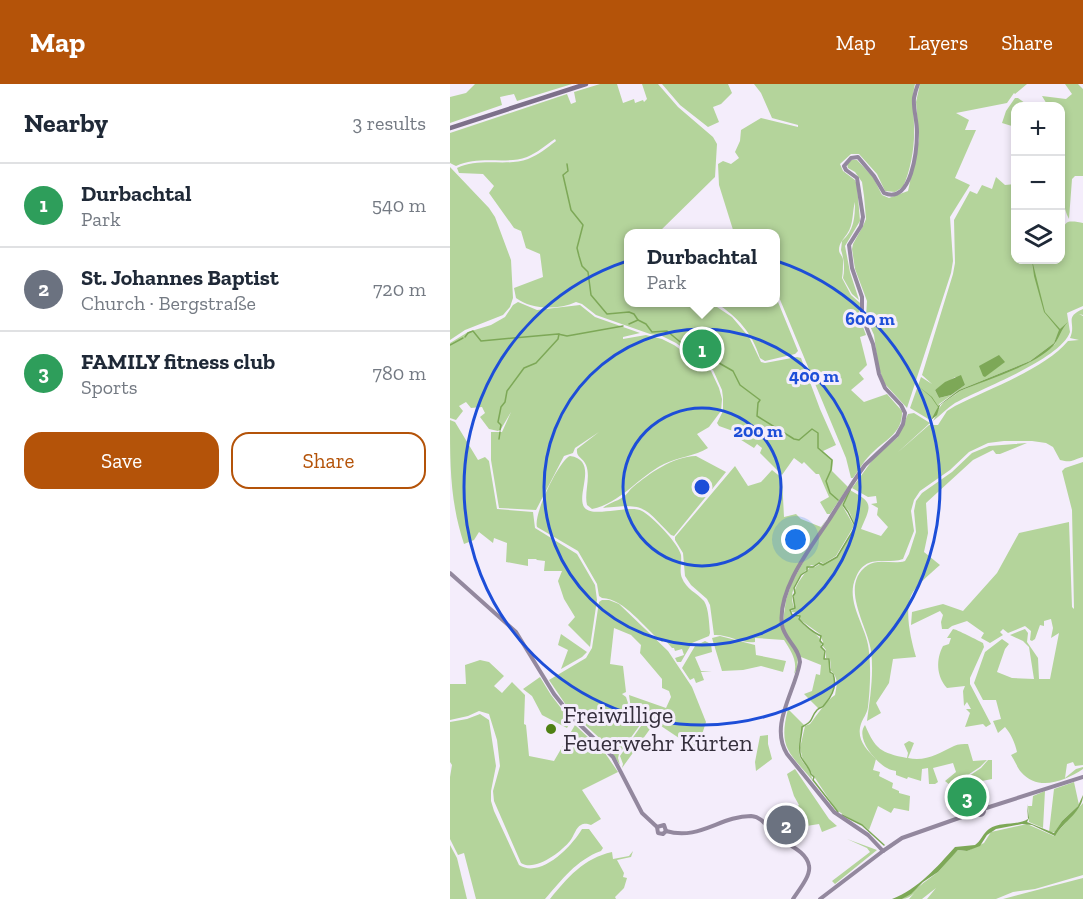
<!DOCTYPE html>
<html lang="en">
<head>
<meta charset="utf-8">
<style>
  body { margin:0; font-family:"Zilla Slab",serif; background:#f2f2f3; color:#1f2937 }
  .controls { position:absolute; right:18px; top:18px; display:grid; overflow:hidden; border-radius:12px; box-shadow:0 3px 9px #0003 }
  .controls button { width:54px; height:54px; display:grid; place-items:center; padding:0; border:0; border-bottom:2px solid #e0e1e3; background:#fff; color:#1f2937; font:30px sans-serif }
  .you { position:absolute; left:346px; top:456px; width:21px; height:21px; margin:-15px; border:4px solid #fff; border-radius:50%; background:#1a73e8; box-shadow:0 0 0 9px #1a73e833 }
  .badge { display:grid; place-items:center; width:39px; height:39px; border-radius:50%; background:#b45309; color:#fff; font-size:20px; font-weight:700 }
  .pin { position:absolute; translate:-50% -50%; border:3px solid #fff; box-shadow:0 2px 6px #0006 }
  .popup { position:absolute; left:174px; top:145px; width:156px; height:78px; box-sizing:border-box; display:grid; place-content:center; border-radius:12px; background:#fff; filter:drop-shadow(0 2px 4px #0005); font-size:20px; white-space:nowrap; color:#747a83 }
  .popup b { font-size:22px; color:#1f2937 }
  .popup::after { content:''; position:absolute; left:50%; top:100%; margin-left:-12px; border:12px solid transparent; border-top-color:#fff }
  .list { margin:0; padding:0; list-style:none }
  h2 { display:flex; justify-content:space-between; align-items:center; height:78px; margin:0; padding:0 24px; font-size:26px }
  h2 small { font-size:20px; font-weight:400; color:#747a83 }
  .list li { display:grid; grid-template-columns:39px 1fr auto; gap:18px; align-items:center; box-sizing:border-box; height:84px; padding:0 24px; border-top:2px solid #e0e1e3 }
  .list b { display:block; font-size:22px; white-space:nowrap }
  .list p { margin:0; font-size:20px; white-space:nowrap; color:#747a83 }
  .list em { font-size:20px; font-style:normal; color:#747a83 }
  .actions { display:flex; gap:12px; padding:18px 24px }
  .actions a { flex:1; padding:14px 0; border:2px solid #b45309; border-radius:18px; text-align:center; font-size:21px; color:#b45309 }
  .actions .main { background:#b45309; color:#fff }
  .icon { flex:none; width:33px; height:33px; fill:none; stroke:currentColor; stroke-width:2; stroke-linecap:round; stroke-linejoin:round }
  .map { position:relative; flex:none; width:633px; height:815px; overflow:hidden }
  header { display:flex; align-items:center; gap:36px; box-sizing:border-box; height:84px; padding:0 30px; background:#b45309; color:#fff }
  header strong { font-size:28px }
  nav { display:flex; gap:33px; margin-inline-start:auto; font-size:21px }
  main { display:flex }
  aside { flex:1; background:#fff }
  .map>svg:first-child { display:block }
</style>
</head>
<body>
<header>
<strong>Map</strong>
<nav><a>Map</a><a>Layers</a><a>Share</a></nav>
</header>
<main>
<aside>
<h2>Nearby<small>3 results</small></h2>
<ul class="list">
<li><span class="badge" style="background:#2e9e5b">1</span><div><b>Durbachtal</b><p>Park</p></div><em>540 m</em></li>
<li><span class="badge" style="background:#6b7280">2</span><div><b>St. Johannes Baptist</b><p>Church · Bergstraße</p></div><em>720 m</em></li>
<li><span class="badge" style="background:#2e9e5b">3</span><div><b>FAMILY fitness club</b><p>Sports</p></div><em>780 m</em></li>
</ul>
<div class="actions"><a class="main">Save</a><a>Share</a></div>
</aside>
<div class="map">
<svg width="633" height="815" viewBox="0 0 633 815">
  <rect width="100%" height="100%" fill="#f4edfb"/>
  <g fill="#b4d49b" fill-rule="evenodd">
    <path d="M 25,0 L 122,0 L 67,17 L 64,10 L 50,13 L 52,21 L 0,39 L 0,13 L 16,9 Z"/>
    <path d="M 150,0 L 167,0 L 173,19 L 184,15 L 185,19 L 193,16 L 194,18 L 197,15 L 192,0 L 208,0 L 228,23 L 263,53 L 267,60 L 265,93 L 208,149 L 178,150 L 178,218 L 261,219 L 282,233 L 299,253 L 311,278 L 315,279 L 347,273 L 351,274 L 370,325 L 386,361 L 373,367 L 383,376 L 382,387 L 398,403 L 380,430 L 377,430 L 370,418 L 379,413 L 369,390 L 366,390 L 354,378 L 352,380 L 344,374 L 332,391 L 310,369 L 312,364 L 307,360 L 304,364 L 288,354 L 283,347 L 269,342 L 267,339 L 273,327 L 273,314 L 272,306 L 263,286 L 226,259 L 212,252 L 200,250 L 146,231 L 132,220 L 126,218 C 108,226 82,226 66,214 L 64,204 L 93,193 L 90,170 L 76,164 L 71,147 L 64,144 L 39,109 L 44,102 L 33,90 L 9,89 L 7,84 C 30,73 57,83 78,75 C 88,71 97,64 106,57 L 105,55 C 96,61 87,69 77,73 C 55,81 30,71 6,82 L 0,79 L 0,49 L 117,10 L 121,20 L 126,18 L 124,8 Z"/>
    <path d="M 212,0 L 278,0 L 282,9 L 271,20 L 263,23 L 269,38 L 258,43 L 230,21 Z"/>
    <path d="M 304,0 L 465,0 C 461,15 464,27 464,42 C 465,61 461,85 453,103 L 445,108 L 435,107 L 427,90 L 409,70 L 401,70 L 390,80 L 393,87 L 405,96 L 407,101 L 410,137 L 395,162 L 400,188 L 409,216 L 402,210 L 393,194 C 395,185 394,175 391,166 L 392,157 C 404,147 405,133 405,118 C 402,128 404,140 397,150 C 393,156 389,159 389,166 C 389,170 393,172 393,176 C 393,182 393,188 392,194 L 401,211 L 410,219 L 409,232 L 416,251 L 410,253 L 417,281 L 409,289 L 414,295 L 401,306 L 414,318 L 437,310 L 452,327 C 453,350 434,356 420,371 C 413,378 409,386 403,394 L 401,394 L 396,374 L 326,206 L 326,150 L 284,149 L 269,101 L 268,80 L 273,77 L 281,80 L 289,74 L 285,68 L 290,57 L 291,46 L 311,34 L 348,43 L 348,41 L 322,34 L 311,9 Z"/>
    <path d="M 470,0 L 577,0 L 565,10 L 564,9 L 557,19 L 506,29 L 519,36 L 515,46 L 526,46 L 505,94 L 520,101 L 500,133 L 503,177 L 501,189 L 457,324 L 434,299 L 428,281 L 424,251 L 416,233 L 417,217 L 405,185 L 402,165 L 403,160 L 413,142 L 416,135 L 414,112 L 412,98 L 405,88 L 398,84 L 397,80 L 401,76 L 407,76 L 423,93 L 432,111 L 439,114 L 458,107 L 469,56 L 466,18 Z"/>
    <path d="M 615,0 L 628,0 L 633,5 L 633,92 L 625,92 L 622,95 L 619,135 C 607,113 610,50 610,22 L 598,22 L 592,12 L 616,15 L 622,10 Z"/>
    <path d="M 565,14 L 568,14 L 579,22 L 566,22 L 565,43 L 552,39 L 556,27 Z"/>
    <path d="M 0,83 L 39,124 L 45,133 L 61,176 L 63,214 L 60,223 L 53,231 L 15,246 L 0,256 Z"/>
    <path d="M 546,93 L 555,101 L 565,100 L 566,176 L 593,176 L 598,179 L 603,176 L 610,176 C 611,167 609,142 618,138 C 621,137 629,138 633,139 L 633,222 L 617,229 L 620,248 C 610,276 531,304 505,319 C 497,324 490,332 483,337 C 486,332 487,327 490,323 C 494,316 504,313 510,307 L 580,278 L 605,260 L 608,250 L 604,259 L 580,277 L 509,306 L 489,320 L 486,330 L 480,336 L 460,324 L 471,293 L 482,300 L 472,291 L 503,190 L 505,179 L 504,136 L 520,107 L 527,110 L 532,101 L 542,105 ZM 505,293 L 515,301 L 501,311 L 489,314 L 485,306 Z"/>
    <path d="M 326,213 L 348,267 L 345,270 L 315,277 L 310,274 C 302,249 288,233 266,219 L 326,218 Z"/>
    <path d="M 68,218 L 87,226 L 130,221 L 145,233 L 190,249 L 173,253 L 173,255 L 196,251 L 212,255 L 224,261 L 261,287 L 269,304 L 272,315 L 271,327 L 259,343 L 247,350 L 258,364 C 245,372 228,373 214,380 C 188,393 171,419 142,425 L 137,421 C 134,409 141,393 136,381 C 133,373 126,374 127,365 L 149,348 L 125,364 L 123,369 L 114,372 L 86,426 L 49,424 L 41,376 L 41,348 L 52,348 L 61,328 L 51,345 L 48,347 L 39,345 L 30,333 L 35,329 L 32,323 L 21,324 L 16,318 L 9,322 L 13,327 L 6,336 L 0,334 L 0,259 L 18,248 L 41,241 L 55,233 L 63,221 Z"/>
    <path d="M 633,225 L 633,231 L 629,230 L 633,232 L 633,373 C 622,376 622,379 610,376 L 603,363 L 596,359 L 582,357 L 554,357 L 538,359 L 519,368 L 500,386 L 470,407 L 464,416 L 461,427 L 464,447 L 453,475 C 436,481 416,469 406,493 C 394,518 418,544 419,568 C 421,585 420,606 418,623 C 417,630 413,634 411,640 C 406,655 416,665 426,675 L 423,686 L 430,688 L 429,692 L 443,699 L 442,704 L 449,707 L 449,709 L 460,712 L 459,727 L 444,724 L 441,729 L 428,722 L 419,746 C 409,737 395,734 385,724 L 353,676 L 350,664 L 355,642 L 360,640 C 367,631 376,617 385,611 C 387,600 389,594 380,586 L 381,584 L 380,575 L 376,574 L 376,566 L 372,561 L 373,558 L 370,550 L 349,535 L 348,529 L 341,528 L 345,523 C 340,506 350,495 361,482 L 365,483 L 371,479 L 373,481 L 387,473 L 406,443 L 399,427 L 393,421 L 398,410 L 392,421 L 404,442 L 386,472 L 373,480 L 371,478 L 365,482 L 361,481 C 350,492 337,506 344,523 L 340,528 L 342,530 L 347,530 C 350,543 365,545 372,558 L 371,561 L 375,567 L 374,575 L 379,576 L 379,587 C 392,598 380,617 369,625 L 354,610 L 362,607 L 366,590 L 370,591 L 371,581 L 351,573 L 335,547 L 333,537 L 336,516 L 342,498 L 360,466 L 400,406 C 423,419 422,420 411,445 L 431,452 L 438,443 L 427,431 L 428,424 L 421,420 L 427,419 L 426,412 L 418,413 L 402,404 L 424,374 L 448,353 L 458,330 L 464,329 L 480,339 L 447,369 L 479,341 L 488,341 L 497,327 L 505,322 C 538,305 595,285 618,257 L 629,256 L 620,254 C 627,238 613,234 633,225 Z"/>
    <path d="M 0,336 L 5,338 L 28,376 L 35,373 L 39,377 L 47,425 L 83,428 L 85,444 L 127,470 L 145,501 L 147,516 L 140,563 L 118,541 L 125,533 L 114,515 L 108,497 L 112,487 L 94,487 L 95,477 L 87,476 L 86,475 L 78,475 L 78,482 L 56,478 L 57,459 L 44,454 L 43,459 L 29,448 L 24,456 L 14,460 C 0,418 0,380 0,336 Z"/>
    <path d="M 577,359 L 550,370 L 546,370 L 543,366 L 523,376 L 476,419 L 478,449 L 474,468 L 490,481 C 481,489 470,498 463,508 C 453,524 461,556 466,573 L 443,575 L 439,599 L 426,619 L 431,629 L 417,637 C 420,615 424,590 421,567 C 418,542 388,501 418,481 C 429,474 443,481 455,477 L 459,470 L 466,448 L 464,427 L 466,417 L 472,409 L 502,388 L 522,369 L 539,362 Z"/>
    <path d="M 120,372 C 149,376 126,410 134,423 C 142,435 179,420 192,427 C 202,432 229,460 231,471 C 232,479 229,487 232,494 C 236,505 247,509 254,517 C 259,525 259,540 260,549 L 259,552 L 242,559 L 231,578 L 227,578 L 225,574 L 234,571 L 232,565 L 225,567 L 224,564 L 222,564 L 215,556 L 212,558 C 194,544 175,515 152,514 L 149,512 L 147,500 L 128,467 L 87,443 C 83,431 109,376 120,372 Z"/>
    <path d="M 246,372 L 276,388 L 224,452 L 221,451 C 192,421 195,420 153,424 C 158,419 166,418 173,413 C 177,411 179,406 183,403 C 200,389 222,373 246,372 Z"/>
    <path d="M 633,378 L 633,681 L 625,682 L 623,678 L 617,680 L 615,694 L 626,685 L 633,683 L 633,685 C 615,697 588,708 571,688 C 567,683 565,677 561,671 L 567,668 C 565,659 561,650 555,643 L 548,649 L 543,637 L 551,635 L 546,616 L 533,616 L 524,599 L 535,568 L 552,555 L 559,560 L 555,565 L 547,588 L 562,594 L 584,595 L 579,563 L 573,557 L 560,551 L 575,545 L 578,549 L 577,558 L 588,574 L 589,595 L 600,595 L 609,549 L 601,554 L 603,544 L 601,535 L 594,537 L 594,542 L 590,541 L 585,555 L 582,557 L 580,556 L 581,547 L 575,542 L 558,549 L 553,545 L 550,548 L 553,551 L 540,559 L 531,554 L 534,549 L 517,537 L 502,542 L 498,545 L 492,545 L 491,538 L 493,531 L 490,527 L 461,541 L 462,528 L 493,520 L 513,527 L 547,489 L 569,449 L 619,438 L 622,523 L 624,525 L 622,426 L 612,387 L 615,384 Z"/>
    <path d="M 285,382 L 298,402 L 311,398 L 322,386 L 332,394 L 334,433 L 346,430 L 351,435 L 371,443 L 376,436 L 339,500 L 331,539 L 348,572 L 347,585 L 344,590 C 348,577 341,567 334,556 L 305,554 L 305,558 C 292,560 278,550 264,551 L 260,521 L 257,515 L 241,501 L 235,492 L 233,469 L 225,456 L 225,453 Z"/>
    <path d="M 152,516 L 159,516 L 169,520 L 218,567 L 242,603 L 256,638 L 247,666 L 205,638 L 172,684 L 173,680 L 170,672 L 191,642 L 181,625 L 179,611 L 216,624 L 221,613 L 219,607 L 212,604 L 212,595 L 190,569 L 191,561 L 181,551 L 164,544 L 160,580 L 173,582 L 176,608 L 172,610 L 176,613 L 181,628 L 190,641 L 169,670 L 168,674 L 170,681 L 156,660 L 120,627 L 99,596 L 136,574 L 142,564 L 149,518 Z"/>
    <path d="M 503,545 C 506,545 529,557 533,559 L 534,563 L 520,594 L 520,600 L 541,640 L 536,643 L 533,640 L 515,643 L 520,629 L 516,625 L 521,625 L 517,618 L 514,622 L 513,607 L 515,602 L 497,604 C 486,592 486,575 493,562 L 499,560 L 501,554 L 497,554 Z"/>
    <path d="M 111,550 L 137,568 L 132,573 L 111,585 L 118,566 L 108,561 Z"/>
    <path d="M 270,552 L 305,561 L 306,571 L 336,577 L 333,588 L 311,582 L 293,586 L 272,587 L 262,554 Z"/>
    <path d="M 255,557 L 261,560 L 262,568 L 245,573 L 251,587 L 262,587 L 251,588 L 254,596 L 246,599 L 244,594 L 240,596 L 232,584 L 245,562 Z"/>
    <path d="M 30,576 L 39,578 L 54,592 L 44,602 L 52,609 L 62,598 L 75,611 L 74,640 L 76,641 L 79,672 L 104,677 L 125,641 L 155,669 L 168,688 L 132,706 L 151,735 L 141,741 C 137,740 135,739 131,741 C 126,743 124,752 120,757 C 111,768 85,788 71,779 L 44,717 L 43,707 L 50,682 L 47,656 L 39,630 L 29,627 L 18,632 L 0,636 L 0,600 L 16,600 L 15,581 Z"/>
    <path d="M 90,593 L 101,611 L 121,637 L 117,644 L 92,631 L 82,612 L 73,605 Z"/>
    <path d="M 338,625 L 354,641 C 351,651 346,665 351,675 C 355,682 362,687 362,696 C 339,668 328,664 338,625 Z"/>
    <path d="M 30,630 L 39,636 L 46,682 L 41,707 L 41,717 L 44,727 L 69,781 C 91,795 122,762 132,745 L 139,745 L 153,764 L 151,767 C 126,776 112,796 95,815 L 26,815 L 14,769 L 8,771 L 0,755 L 0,693 L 2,681 L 0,678 L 0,638 L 17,635 Z"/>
    <path d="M 415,641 C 425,665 431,669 457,674 L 458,669 L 454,660 L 459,657 L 464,659 L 458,674 C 476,678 489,669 504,662 C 508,660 514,660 518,660 L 523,677 L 537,676 L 530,683 L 501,702 L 495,697 L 506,688 L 503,679 L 483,684 L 488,698 L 485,700 L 479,700 L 478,684 L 472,685 L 471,697 L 458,693 L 457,695 L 446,691 L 446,687 C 443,686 440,686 437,684 C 425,678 405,654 415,641 Z"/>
    <path d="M 318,651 L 318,660 L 322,675 L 306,687 L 305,678 L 310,652 Z"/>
    <path d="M 538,676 L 542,676 L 542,695 L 532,697 L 501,713 L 498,706 L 531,684 Z"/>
    <path d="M 345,685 L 379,735 L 387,742 L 372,748 L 369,740 L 344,744 L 343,726 L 349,721 L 344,712 L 337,690 Z"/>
    <path d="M 624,698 L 629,721 L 612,737 L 605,748 L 599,748 L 604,705 Z"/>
    <path d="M 595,707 L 593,744 L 579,738 L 578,722 L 582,722 L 583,712 Z"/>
    <path d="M 633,719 L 633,791 L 585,805 L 563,808 L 546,815 L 477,815 L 486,804 L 472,815 L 459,815 L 475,797 C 468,804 462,815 452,815 L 488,788 L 503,771 L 508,766 L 517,767 L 534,759 L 541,748 L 577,740 L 604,752 Z"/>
    <path d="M 397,755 L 427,766 L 385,800 L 382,797 L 420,768 L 417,764 Z"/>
    <path d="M 0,761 L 7,774 L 17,815 L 0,815 Z"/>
    <path d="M 183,767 L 181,773 L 167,776 L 174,789 L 173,793 L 177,794 L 174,804 L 165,813 L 166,815 L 100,815 C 117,794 134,774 162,768 L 163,775 L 179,772 Z"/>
    <path d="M 633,794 L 633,815 L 553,815 Z"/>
  </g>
  <g fill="#7da857">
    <path d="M 582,176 L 595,228 L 610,245 L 618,238 C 611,245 609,255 603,262 C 584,282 536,296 510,307 L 490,321 L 487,331 L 481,336 L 488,323 L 481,313 L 468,302 L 482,313 L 488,322 L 509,306 L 580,277 L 604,259 L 609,246 L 594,228 L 584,192 Z"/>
    <path d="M 549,271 L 555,278 L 535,293 L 533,292 L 529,282 Z"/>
    <path d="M 511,291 L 515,301 L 501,311 L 489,314 L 485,306 L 495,298 Z"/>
    <path d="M 633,711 C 633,727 614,737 605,752 L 582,741 L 572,740 L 546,745 L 537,751 L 530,762 L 517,767 L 508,766 L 488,788 L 473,798 L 461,810 L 452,815 L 442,815 C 468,805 487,783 505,763 L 525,761 C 531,757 533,749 539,745 C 551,737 567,742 578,735 L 577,720 L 579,734 L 577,738 L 604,749 L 612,737 L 628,722 Z"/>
  </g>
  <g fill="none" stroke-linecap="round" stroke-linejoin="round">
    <g stroke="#7da857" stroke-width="1.5">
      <path d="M 117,80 L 118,87 L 113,91 L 121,126 L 133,141 L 127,164 L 129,172 L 132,182 L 138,188 L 141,211 L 157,230 L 179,228 L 184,230 L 188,236"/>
      <path d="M 179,240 L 188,236 L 196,240 L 202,248 L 217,247 L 235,262 L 242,264 L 249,271 L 261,277 L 264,274 L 266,279 L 269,279 L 283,287 L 290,301 L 310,316 L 308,319 L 307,332 L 344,355 L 349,356 L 362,345 L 368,349 L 368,364 L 382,376 L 381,386 L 376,397 L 380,409 L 388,416"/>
      <path d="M 15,253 L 18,249 L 23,247 L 31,257 L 108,250 L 117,252 L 173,242"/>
      <path d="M 0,261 L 13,254"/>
      <path d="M 50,346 L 51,341 L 48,338 L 51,323 L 55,318 L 57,307 L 74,284 L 86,279 L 108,255 L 109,250"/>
      <path d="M 49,355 L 50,348"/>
      <path d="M 388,728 L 363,696 L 364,693 L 361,690 C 359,683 354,679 351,673 C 347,663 352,653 352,643 C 366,635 359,635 367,626 C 372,621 371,626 375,620 C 383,611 387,601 383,590 L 380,588 L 379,575 L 374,575 L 375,567 L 371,563 L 373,560 L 370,557 L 371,552 C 364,549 354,541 349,535 L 350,532 L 342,531 L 340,526 L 345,524 L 343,512 L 345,509 L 344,504 L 351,491 L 357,487 L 357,483 L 363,483 L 369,479 L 373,481 L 387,473 L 404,445 L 405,442 L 398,428 L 393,421 L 400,406"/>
      <path d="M 392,731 L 412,741 L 434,761"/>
    </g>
    <g stroke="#93889e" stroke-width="4">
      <path d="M 0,489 L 66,548 L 104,610 L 124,635 L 163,673 L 192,729 L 207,743 L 208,749 L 213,750 L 216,747 C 249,757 270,732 301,732 C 314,733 317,745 326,752 C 336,760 357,767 359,782 C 361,792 348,807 343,815"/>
      <circle cx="530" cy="727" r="4"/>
      <path d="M 533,725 L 633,693"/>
      <path d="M 207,743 L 214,741 L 216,747"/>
      <path d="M 433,767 L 418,751 L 384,728 L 337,670 C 319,641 345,608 350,578 C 349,563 334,555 332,541 C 327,506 361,463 379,436 C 391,417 402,399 415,381 L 447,351 L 453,340 L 455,329 L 451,321 L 435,304 L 429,290 L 423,260 L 412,232 L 412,213 L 402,184 L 399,161 L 411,142 L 413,133 L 407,94 L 396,86 L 394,82 L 401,74 L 408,73 L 424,92 L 434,109 C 462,121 467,65 467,48 C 467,36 463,25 464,14 C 465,9 466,5 468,0"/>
      <path d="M 370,815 L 433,767 L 452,754 L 526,728"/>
    </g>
    <path stroke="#7d708a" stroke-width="4.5" d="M 0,44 L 136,0"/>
  </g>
  <g fill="none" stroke="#1d4ed8" stroke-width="3">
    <circle cx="252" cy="403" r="79"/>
    <circle cx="252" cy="403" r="158"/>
    <circle cx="252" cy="403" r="238"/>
  </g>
  <circle fill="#4f8113" stroke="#f4edfb" stroke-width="2" cx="101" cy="645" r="6"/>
  <g text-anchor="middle" stroke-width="6" stroke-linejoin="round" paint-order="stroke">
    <g font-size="24" fill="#352f3c" stroke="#f4edfb" text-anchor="start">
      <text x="113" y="639">Freiwillige<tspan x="113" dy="28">Feuerwehr Kürten</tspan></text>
    </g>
  </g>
  <circle cx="252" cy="403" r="9" fill="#1d4ed8" stroke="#f4edfb" stroke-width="3"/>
  <g font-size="18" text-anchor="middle" font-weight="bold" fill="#1d4ed8" stroke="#f4edfb" stroke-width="6" stroke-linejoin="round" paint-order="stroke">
    <text x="420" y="241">600 m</text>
    <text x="364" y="298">400 m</text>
    <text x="308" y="353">200 m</text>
  </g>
</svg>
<div class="controls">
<button>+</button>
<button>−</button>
<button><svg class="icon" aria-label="layers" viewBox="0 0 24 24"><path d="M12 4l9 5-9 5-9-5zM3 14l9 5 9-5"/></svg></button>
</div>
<div class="you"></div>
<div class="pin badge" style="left:252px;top:265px;background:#2e9e5b">1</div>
<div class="popup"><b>Durbachtal</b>Park</div>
<div class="pin badge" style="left:336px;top:741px;background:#6b7280">2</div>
<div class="pin badge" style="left:517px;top:713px;background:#2e9e5b">3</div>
</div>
</main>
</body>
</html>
